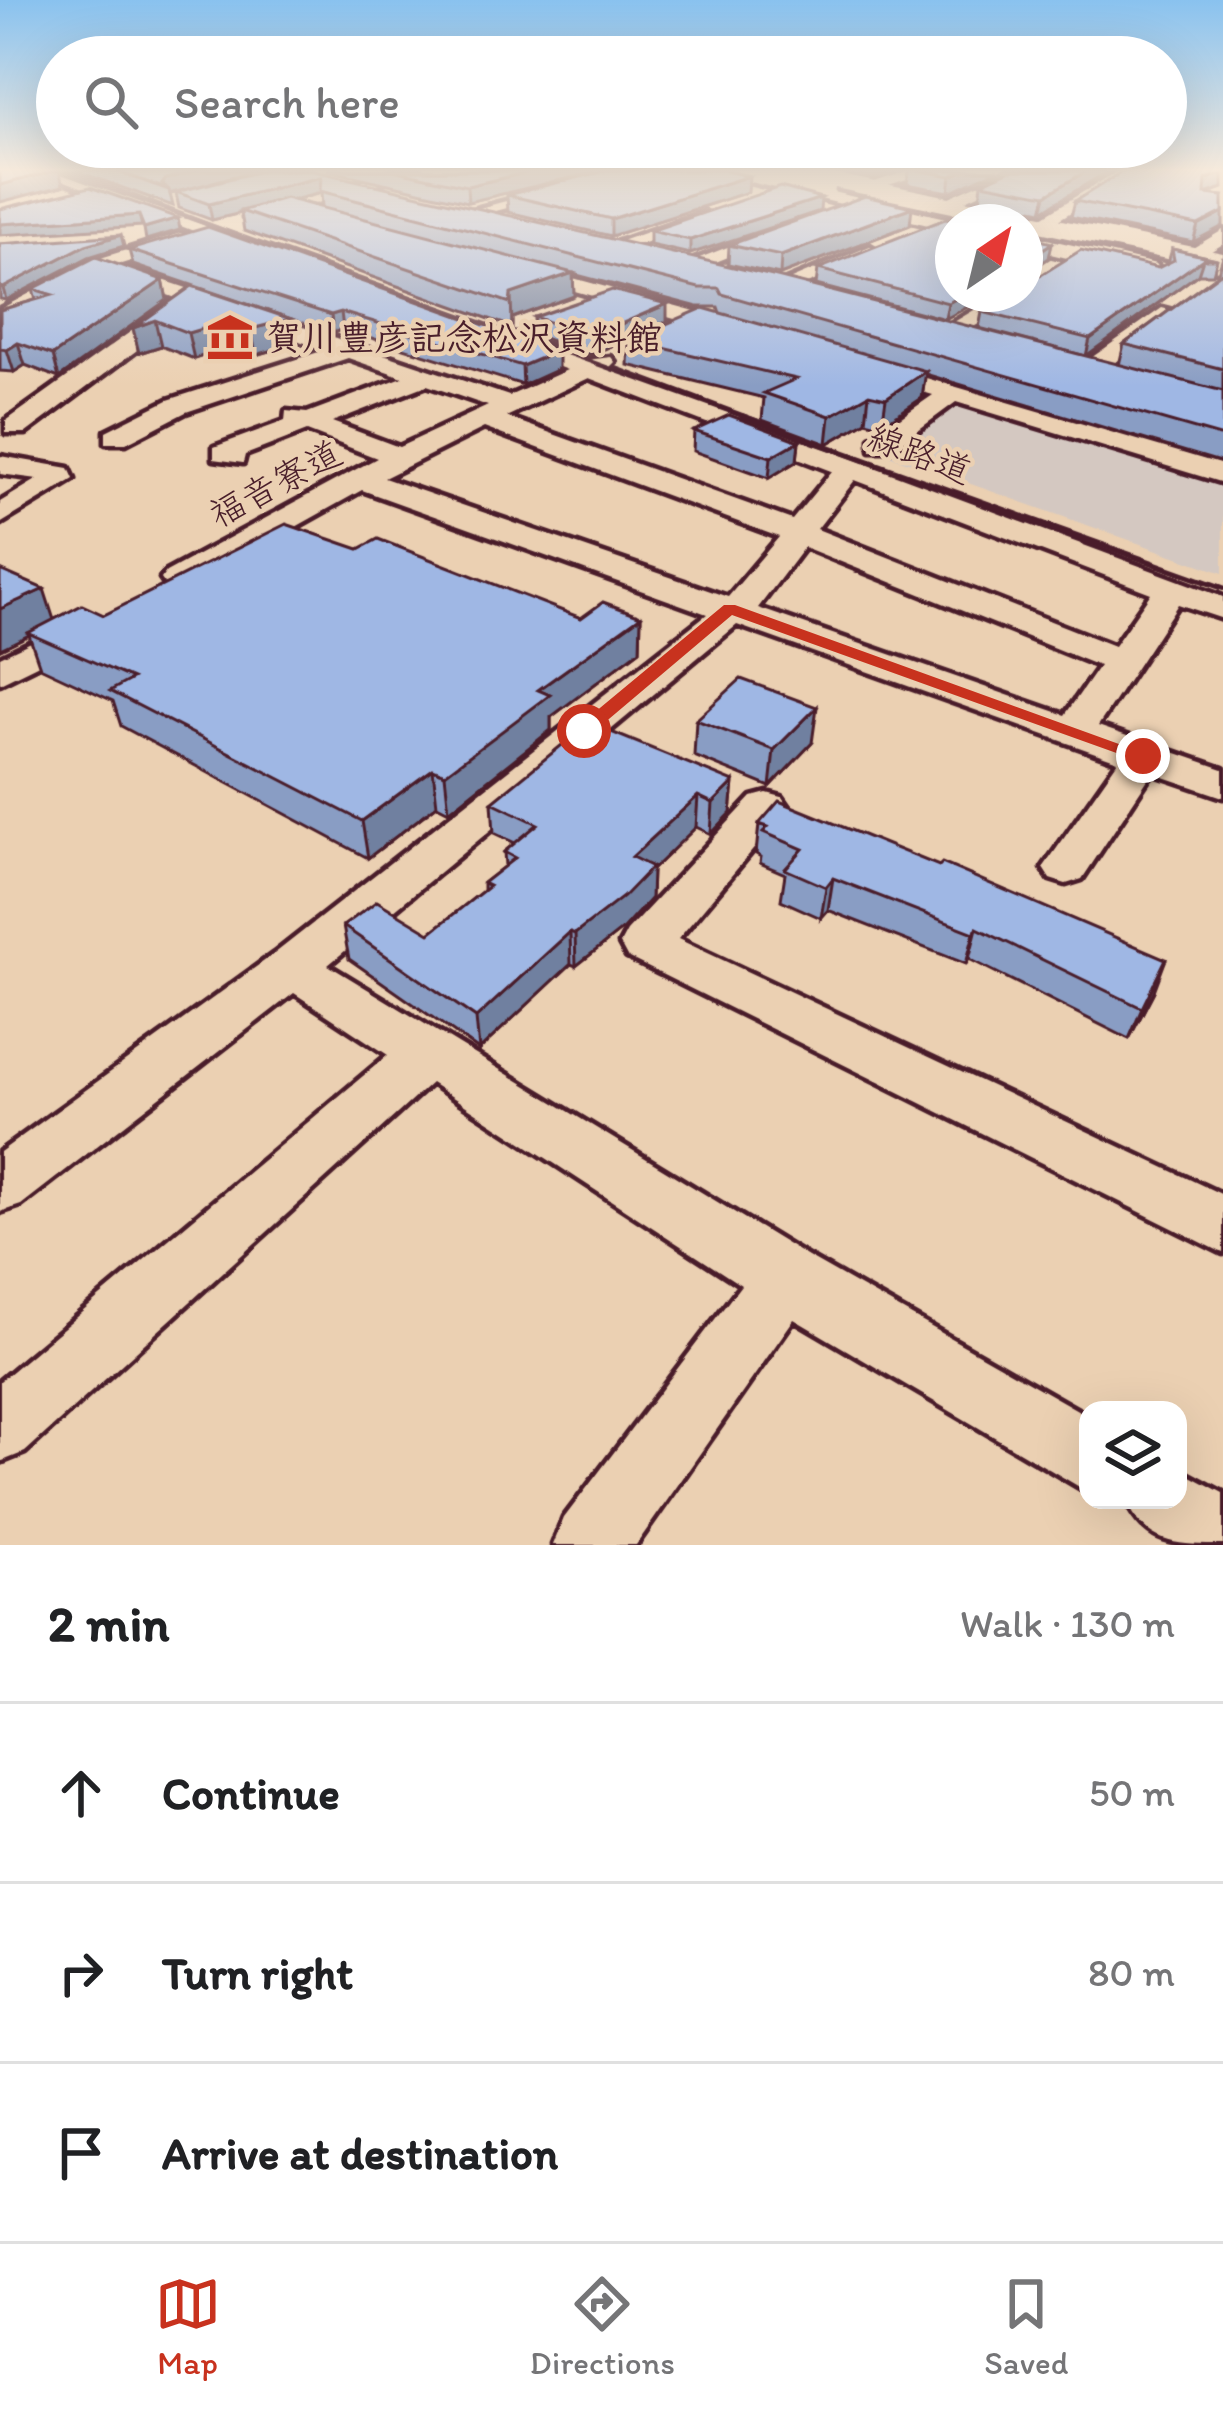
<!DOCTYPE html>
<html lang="en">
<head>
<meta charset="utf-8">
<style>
  body { margin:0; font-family:Itim,"Klee One",sans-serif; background:#f6f6f6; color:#202124 }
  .controls { position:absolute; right:36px; bottom:36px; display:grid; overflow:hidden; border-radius:24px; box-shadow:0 12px 48px #0002 }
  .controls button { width:108px; height:108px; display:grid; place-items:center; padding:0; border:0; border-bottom:3px solid #e0e0e0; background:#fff; color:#202124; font:60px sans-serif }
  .compass { position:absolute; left:935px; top:204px; width:108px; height:108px; border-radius:50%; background:#fff; box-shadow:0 12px 48px #0002; rotate:35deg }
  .stop { position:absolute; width:36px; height:36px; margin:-27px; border:9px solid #c8321e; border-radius:50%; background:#fff }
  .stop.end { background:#c8321e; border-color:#fff; box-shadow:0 3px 12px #0008 }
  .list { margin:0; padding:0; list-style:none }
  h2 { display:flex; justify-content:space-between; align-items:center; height:156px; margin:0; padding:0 48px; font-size:51px }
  h2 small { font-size:39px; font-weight:400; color:#757577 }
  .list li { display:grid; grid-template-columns:78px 1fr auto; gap:36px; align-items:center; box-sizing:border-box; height:180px; padding:0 48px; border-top:3px solid #e0e0e0 }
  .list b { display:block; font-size:45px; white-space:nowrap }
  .list em { font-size:39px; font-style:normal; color:#757577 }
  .icon { flex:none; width:66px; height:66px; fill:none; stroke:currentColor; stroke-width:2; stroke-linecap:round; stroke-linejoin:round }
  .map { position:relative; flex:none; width:1223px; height:1545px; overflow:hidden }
  .search { position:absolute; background:#fff; box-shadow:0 12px 48px #0002; left:36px; right:36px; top:36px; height:132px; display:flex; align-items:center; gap:30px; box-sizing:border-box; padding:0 42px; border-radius:66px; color:#757577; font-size:45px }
  .sheet { height:696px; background:#fff }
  nav { display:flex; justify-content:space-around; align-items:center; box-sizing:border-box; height:168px; border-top:3px solid #e0e0e0; background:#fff; font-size:33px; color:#757577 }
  nav a { display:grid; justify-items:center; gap:6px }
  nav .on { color:#c8321e }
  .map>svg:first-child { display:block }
</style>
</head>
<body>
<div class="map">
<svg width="1223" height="1545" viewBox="0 0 1223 1545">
  <rect width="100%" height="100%" fill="#ebd0b2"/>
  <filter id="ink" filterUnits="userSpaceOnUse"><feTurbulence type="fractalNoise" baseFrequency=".00833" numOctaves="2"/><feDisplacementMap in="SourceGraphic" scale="24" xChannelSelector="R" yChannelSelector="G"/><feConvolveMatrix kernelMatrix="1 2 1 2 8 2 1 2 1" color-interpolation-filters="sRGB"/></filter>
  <g filter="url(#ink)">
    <path fill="#d4c8c1" d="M 953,398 L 1223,479 L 1223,573 L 880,452 Z"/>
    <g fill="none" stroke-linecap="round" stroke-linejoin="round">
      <defs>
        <g id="minor">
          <path d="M 37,170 L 59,170 L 261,247 L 245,251 Z"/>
          <path d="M 396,170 L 420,170 L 259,222 L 244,218 Z"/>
          <path d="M 623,170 L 650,170 L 428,229 L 419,224 Z"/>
          <path d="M 910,170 L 935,170 L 867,192 L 859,187 Z"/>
          <path d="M 1009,170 L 1030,170 L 951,207 L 936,203 Z"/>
          <path d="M 1119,170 L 1138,170 L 1047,227 L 1032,223 Z"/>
          <path d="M 704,212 L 713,217 L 710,221 L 613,253 L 604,247 Z"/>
          <path d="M 774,229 L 789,233 L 660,284 L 643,280 Z"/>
          <path d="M 1223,230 L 1223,244 L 1198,259 L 1181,255 Z"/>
          <path d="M 181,233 L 188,235 L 188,243 L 118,265 L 509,396 L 567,370 L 500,344 L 500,334 L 516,334 L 587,360 L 611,357 L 615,362 L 609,368 L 1223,597 L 1223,619 L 1178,604 L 1098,726 L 1223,769 L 1223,797 L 1152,773 L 1082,879 L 1066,884 L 1050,879 L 1043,868 L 1118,761 L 737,625 L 328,965 L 808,1257 L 1088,1416 L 1088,1492 L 794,1319 L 636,1545 L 553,1545 L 564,1518 L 741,1285 L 431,1083 L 25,1452 L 0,1462 L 0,1381 L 388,1055 L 294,993 L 21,1205 L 0,1212 L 0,1152 L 274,954 L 707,614 L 362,490 L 190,586 L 166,586 L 161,579 L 166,572 L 377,458 L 307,431 L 245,455 L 243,463 L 214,459 L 214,447 L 285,421 L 286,411 L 307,413 L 403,377 L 348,358 L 186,412 L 126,443 L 106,443 L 106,431 L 168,400 L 325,350 L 188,302 L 188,312 L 26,433 L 6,433 L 6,421 L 172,302 L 187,302 L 101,271 L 0,325 L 0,309 L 91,261 ZM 589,378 L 832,471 L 792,520 L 506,417 ZM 427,385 L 488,406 L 399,447 L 332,422 ZM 484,428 L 779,537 L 728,597 L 384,478 ZM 855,480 L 1151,593 L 1114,646 L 817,529 ZM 804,547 L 1099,666 L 1065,715 L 758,608 Z"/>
          <path d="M 870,246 L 880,252 L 877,256 L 789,291 L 772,287 Z"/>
          <path d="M 521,264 L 747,325 L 750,330 L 739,337 L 514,274 L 511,270 Z"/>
          <path d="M 1025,290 L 1028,294 L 1024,298 L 956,337 L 937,332 L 1001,294 Z"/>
          <path d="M 1162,308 L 1181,313 L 1099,375 L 1081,375 L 1081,365 Z"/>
          <path d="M 868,361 L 1223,465 L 1223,483 L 956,402 L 891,450 L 871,450 L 871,438 L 933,395 L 859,373 L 856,368 Z"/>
          <path d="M 0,456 L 69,468 L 74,479 L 0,524 L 0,502 L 38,479 L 0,474 Z"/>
          <path d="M 85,616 L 98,619 L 103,627 L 98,635 L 0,683 L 0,657 Z"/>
          <path d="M 767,793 L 782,797 L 789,807 L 678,939 L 1223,1195 L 1223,1253 L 627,957 L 620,944 L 627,931 L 752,797 Z"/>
          <path d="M 1178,1469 L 1223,1493 L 1223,1545 C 1175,1545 1147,1545 1126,1500 L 1178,1500 Z"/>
        </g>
        <g id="major">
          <path d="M 700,170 L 737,170 L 963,222 L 953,222 L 953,231 Z"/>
          <path d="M 1025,234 L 1156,264 L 1160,269 L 1147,277 L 1025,248 Z"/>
        </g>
        <path id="highway" d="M 711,170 L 818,170 L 1223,253 L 1223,271 L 1025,229 L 1025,222 L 994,222 L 835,188 L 834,196 L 825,198 Z"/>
      </defs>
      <use href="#minor" stroke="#4a1f2b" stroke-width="9"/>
      <use href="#major" stroke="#4a1f2b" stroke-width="9"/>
      <use href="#highway" stroke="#4a1f2b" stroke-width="9"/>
      <use href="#minor" fill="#ebd0b2" fill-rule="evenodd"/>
      <use href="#major" fill="#ebd0b2" fill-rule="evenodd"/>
      <use href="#highway" fill="#ebd0b2" fill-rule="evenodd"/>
      <path stroke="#4a1f2b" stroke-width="4.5" d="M 56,170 L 751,419"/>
      <path stroke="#4a1f2b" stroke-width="6" d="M 742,416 L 1223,588"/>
    </g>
    <g fill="#899dc4" stroke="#4a1f2b" stroke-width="3" fill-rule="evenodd">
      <path d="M 73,170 L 256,170 L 196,187 L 264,170 L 1119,365 L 1124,344 L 1217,275 L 1223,256 L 1223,463 L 925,374 L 922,398 L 882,425 L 866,421 L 827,444 L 762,420 L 764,398 L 628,365 L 629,340 L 720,313 L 718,307 L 698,307 L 573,274 L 574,296 L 512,318 L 512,327 L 244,231 L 241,213 L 212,220 L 179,208 L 176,193 L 170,194 L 173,206 ZM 321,193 L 322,207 L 293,200 Z"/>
      <path d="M 327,170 L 604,170 L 468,202 Z"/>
      <path d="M 840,170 L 896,170 L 875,177 Z"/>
      <path d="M 909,170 L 998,170 L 949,192 L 907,184 Z"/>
      <path d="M 1110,170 L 1042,211 L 980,199 L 982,183 Z"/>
      <path d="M 1223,188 L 1206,194 L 1223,196 L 1193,242 L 1071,217 L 1075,201 Z"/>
      <path d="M 748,192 L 611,236 L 508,212 L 507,195 Z"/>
      <path d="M 820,211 L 690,254 L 650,245 L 650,231 Z"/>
      <path d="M 958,220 L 953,294 L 945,319 L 816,285 L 818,269 Z"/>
      <path d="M 910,225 L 780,275 L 728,264 L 729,245 Z"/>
      <path d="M 0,244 L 124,246 L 89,257 L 6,300 L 0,299 Z"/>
      <path d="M 1172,249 L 1217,259 L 1213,274 L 1198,274 L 1086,356 L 979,328 L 982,312 L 1158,268 L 1168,263 Z"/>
      <path d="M 129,250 L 558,369 L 523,385 L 343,329 L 333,333 L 133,265 Z"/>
      <path d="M 163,280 L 167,300 L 59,378 L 25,365 L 14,372 L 0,371 L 0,310 L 36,300 L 33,289 Z"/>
      <path d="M 192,286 L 291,319 L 295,344 L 256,355 L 233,346 L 194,359 L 161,346 L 139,353 L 133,328 Z"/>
      <path d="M 534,317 L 667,321 L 591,355 L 534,335 Z"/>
      <path d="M 694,431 L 799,441 L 797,461 L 769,478 L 693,451 Z"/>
      <path d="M 359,549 L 581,618 L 641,616 L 640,650 L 551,717 L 551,730 L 449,811 L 437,805 L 368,858 L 121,726 L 113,701 L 40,667 L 29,635 L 0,649 L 0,570 L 54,619 L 104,615 Z"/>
      <path d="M 696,720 L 812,743 L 770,787 L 694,756 Z"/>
      <path d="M 734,782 L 731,813 L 711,834 L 696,827 L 652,870 L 651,898 L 623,929 L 576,966 L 571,964 L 479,1050 L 349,959 L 343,926 L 430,933 L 483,891 L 483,883 L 505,866 L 504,852 L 515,843 L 494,833 L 492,802 Z"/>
      <path d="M 759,824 L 1154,991 L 1129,1039 L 969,959 L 966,964 L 828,910 L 821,918 L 781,900 L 785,874 L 760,863 L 761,857 L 756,854 Z"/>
    </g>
    <g fill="#6f80a0" stroke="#4a1f2b" stroke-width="3">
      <path d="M 59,170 L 63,186 L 0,202 L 0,185 Z"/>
      <path d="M 198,170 L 256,170 L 170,194 L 169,190 L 162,184 L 166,179 Z"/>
      <path d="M 538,170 L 604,170 L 468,202 L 467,186 Z"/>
      <path d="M 876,170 L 896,170 L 875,177 Z"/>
      <path d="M 966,170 L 998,170 L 949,192 L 951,176 Z"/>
      <path d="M 1088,170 L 1110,170 L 1042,211 L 1046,195 Z"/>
      <path d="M 1223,174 L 1223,188 L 1202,195 L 1206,179 Z"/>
      <path d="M 749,176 L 748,192 L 611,236 L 611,219 Z"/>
      <path d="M 321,177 L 321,193 L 245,212 L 241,211 L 241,213 L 212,220 L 209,204 Z"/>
      <path d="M 821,198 L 820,211 L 690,254 L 690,240 Z"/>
      <path d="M 912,207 L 910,225 L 780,275 L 781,256 Z"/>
      <path d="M 1223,212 L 1223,226 L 1193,242 L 1198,225 Z"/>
      <path d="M 139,215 L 142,226 L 0,235 L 0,224 Z"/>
      <path d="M 178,218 L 180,230 L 146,240 L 144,228 Z"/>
      <path d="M 121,235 L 124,246 L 89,257 L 6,300 L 3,288 L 86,245 Z"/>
      <path d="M 1052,243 L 1049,258 L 1025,274 L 1026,260 Z"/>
      <path d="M 1203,259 L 1198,274 L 1086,356 L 1090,339 Z"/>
      <path d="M 573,273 L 574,296 L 512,318 L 512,327 L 511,294 Z"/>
      <path d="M 163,280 L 167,300 L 59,378 L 53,355 Z"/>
      <path d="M 965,294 L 992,294 L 945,319 L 948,303 Z"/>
      <path d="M 667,304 L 667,321 L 591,355 L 591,337 Z"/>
      <path d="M 341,312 L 343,329 L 333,333 L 331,315 Z"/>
      <path d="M 291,319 L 295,344 L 256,355 L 251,329 Z"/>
      <path d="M 155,320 L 161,346 L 139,353 L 133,328 Z"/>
      <path d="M 228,321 L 233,346 L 194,359 L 188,333 Z"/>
      <path d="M 18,343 L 25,365 L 14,372 L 7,350 Z"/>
      <path d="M 558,351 L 558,369 L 523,385 L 522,366 Z"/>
      <path d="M 926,371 L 922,398 L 882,425 L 886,398 Z"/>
      <path d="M 869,394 L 866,421 L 827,444 L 830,416 Z"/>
      <path d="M 799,441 L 797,461 L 769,478 L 771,457 Z"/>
      <path d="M 44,589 L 55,623 L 28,633 L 29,635 L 0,649 L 0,609 Z"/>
      <path d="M 641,616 L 640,650 L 551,717 L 551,730 L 449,811 L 445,774 L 538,690 Z"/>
      <path d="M 817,707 L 812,743 L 770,787 L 774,750 Z"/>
      <path d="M 433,769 L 437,805 L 368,858 L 362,821 Z"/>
      <path d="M 734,782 L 731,813 L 711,834 L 713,803 Z"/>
      <path d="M 698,796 L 696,827 L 652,870 L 651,898 L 623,929 L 576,966 L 575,934 L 632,857 Z"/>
      <path d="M 833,878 L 828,910 L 821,918 L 826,887 Z"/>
      <path d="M 977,928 L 969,959 L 966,964 L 974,933 Z"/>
      <path d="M 570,932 L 571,964 L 479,1050 L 476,1018 Z"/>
      <path d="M 1166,959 L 1154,991 L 1129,1039 L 1142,1008 Z"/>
    </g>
    <g fill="#9fb7e4" stroke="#4a1f2b" stroke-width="3">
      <path d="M 0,170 L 59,170 L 0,185 Z"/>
      <path d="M 113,170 L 198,170 L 166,179 L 162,184 L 169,190 Z"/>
      <path d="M 264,170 L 311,170 L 777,277 L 1223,391 L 1223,437 L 722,294 L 719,288 L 699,288 L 320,191 L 321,177 L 209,204 L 176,192 Z"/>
      <path d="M 393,170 L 538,170 L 467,186 Z"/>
      <path d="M 608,170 L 723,170 L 749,176 L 611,219 L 507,195 Z"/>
      <path d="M 918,170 L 966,170 L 951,176 Z"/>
      <path d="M 1010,170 L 1088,170 L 1046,195 L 982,183 Z"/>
      <path d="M 1125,170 L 1223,170 L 1223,174 L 1206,179 L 1205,194 L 1223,196 L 1223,212 L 1198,225 L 1075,201 Z"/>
      <path d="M 90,187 L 178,218 L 144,228 L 139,215 L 0,224 L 0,209 Z"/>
      <path d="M 780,187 L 821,198 L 690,240 L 650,231 Z"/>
      <path d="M 865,196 L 912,207 L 781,256 L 729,245 Z"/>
      <path d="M 285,198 L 573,273 L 511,294 L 510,303 L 241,211 Z"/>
      <path d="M 969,206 L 1023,215 L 1024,222 L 953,222 L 953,294 L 965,294 L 948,303 L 818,269 L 945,219 L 958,220 Z"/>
      <path d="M 208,227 L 558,351 L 522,366 L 341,312 L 331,315 L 129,250 Z"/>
      <path d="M 121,235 L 86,245 L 3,288 L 0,287 L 0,244 Z"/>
      <path d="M 1025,236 L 1052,243 L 1026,260 L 1025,264 Z"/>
      <path d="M 1172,249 L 1217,259 L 1203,259 L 1090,339 L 982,312 L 1011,294 L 1025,294 L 1025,285 L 1081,250 L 1158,268 L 1174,260 Z"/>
      <path d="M 96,257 L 163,280 L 53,355 L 18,343 L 7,350 L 0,349 L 0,310 L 53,295 L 33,289 Z"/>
      <path d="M 1223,271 L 1223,369 L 1124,344 Z"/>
      <path d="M 192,286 L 291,319 L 251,329 L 228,321 L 188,333 L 155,320 L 133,328 Z"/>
      <path d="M 612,290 L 667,304 L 591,337 L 534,317 Z"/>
      <path d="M 703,308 L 926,371 L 886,398 L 869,394 L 830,416 L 764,393 L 796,379 L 629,340 Z"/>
      <path d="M 729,415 L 799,441 L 771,457 L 694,431 Z"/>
      <path d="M 286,524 L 359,549 L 378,539 L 581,618 L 603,602 L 641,616 L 538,690 L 550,695 L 445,774 L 433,769 L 362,821 L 110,691 L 132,679 L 28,633 L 82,605 L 104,615 Z"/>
      <path d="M 0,570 L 44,589 L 0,609 Z"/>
      <path d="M 741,679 L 817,707 L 774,750 L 696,720 Z"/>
      <path d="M 589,723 L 734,782 L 713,803 L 698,796 L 632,857 L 652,867 L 623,897 L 575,934 L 570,932 L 476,1018 L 343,926 L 377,901 L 430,933 L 489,886 L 483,883 L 515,858 L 504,852 L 538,824 L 492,802 Z"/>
      <path d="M 779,801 L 939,866 L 942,863 L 1166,959 L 1142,1008 L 977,928 L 974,933 L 833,878 L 826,887 L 785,869 L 803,849 L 763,832 L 768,827 L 759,824 Z"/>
    </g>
  </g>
  <linearGradient id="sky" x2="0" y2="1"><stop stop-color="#89c2ef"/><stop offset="0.44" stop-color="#f6eadc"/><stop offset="1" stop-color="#f6eadc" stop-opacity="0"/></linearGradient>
  <rect width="1223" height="386" fill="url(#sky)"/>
  <path fill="#c8321e" d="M 724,605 L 735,605 L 1152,756 L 1136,760 L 732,615 L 590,735 L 577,735 L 577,727 Z"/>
  <defs>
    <symbol id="museum-bare" viewBox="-9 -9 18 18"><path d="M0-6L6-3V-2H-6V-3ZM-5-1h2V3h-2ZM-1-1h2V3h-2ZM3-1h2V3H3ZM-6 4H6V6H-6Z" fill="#c8321e" stroke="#ebd0b2" stroke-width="2.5" paint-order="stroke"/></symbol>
  </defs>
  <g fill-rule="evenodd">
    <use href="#museum-bare" x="197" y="304" width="66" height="66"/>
  </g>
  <g text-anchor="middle" stroke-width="9" stroke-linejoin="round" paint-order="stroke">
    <g font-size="36" font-weight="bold" fill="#4a1f2b" stroke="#ebd0b2" text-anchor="start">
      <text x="266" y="350">賀川豊彦記念松沢資料館</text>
    </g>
    <g font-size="36" fill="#4a1f2b" stroke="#ebd0b2">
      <text transform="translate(920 453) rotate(21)" y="13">線路道</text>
      <text transform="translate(275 483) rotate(-28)" y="13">福音寮道</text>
    </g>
  </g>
</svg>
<div class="controls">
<button><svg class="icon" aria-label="layers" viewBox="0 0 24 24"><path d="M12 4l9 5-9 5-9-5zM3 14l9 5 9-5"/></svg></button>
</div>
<svg class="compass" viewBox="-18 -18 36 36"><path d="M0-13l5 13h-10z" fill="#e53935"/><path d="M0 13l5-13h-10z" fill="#757577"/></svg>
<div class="stop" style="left:584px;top:731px"></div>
<div class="stop end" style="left:1143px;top:756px"></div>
<div class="search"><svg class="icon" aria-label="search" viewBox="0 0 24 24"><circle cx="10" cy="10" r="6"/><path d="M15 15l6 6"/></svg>Search here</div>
</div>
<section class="sheet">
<h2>2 min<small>Walk · 130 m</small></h2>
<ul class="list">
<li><svg class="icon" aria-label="ahead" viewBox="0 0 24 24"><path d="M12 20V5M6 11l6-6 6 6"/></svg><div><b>Continue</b></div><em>50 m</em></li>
<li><svg class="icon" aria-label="right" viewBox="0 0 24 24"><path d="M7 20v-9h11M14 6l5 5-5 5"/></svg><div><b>Turn right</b></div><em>80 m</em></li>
<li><svg class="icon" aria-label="arrive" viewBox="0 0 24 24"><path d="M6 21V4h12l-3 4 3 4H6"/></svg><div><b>Arrive at destination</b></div></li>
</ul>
</section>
<nav>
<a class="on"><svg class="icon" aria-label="map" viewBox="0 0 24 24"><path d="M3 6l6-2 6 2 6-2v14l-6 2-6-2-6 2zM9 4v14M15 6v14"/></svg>Map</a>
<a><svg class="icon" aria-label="directions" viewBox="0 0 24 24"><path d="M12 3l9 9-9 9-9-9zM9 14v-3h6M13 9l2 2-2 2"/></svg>Directions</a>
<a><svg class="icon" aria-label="saved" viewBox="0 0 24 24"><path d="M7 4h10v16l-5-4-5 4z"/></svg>Saved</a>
</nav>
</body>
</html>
